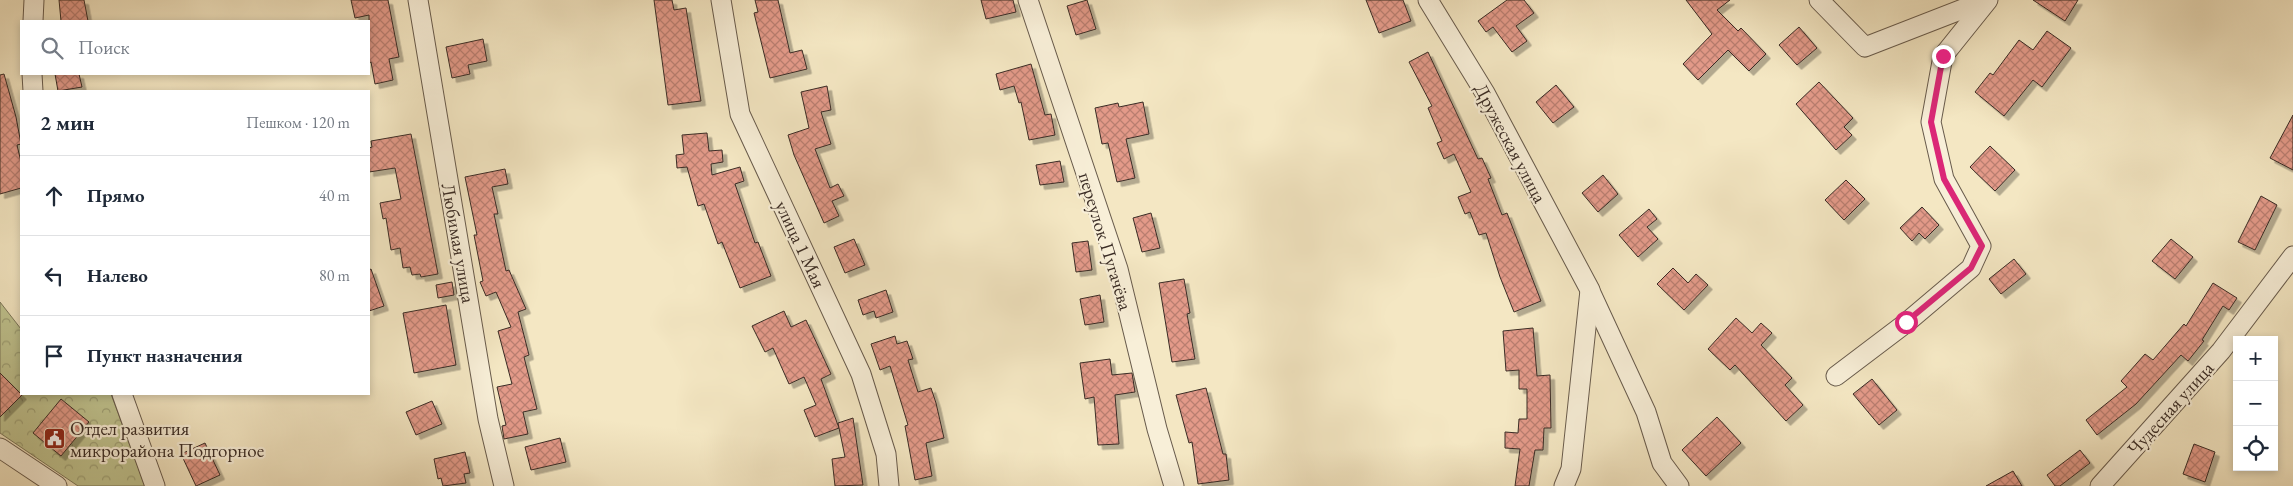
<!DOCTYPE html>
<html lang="ru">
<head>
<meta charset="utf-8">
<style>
  body { margin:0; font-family:"EB Garamond",serif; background:#f2f2f3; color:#1f2937 }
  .controls { position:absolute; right:15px; bottom:15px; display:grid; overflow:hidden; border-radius:0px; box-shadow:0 2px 8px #0003 }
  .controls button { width:45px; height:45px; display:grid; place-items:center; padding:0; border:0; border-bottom:1px solid #e0e1e3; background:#fff; color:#1f2937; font:25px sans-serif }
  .stop { position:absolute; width:15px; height:15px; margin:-11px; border:4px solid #db2777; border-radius:50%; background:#fff }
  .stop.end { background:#db2777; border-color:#fff; box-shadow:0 1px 5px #0008 }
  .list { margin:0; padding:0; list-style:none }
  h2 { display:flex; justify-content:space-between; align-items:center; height:65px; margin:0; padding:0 20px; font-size:21px }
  h2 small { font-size:16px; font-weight:400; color:#747a83 }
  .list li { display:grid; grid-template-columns:32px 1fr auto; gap:15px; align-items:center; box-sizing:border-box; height:80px; padding:0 20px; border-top:1px solid #e0e1e3 }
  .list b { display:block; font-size:19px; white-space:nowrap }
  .list em { font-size:16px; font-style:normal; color:#747a83 }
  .icon { flex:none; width:28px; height:28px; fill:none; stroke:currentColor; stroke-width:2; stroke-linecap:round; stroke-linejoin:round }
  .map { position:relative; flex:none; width:2293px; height:486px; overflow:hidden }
  .search { position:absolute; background:#fff; box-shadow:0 2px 8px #0003; left:20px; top:20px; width:350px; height:55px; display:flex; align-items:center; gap:12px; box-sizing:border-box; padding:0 18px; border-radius:0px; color:#747a83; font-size:19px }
  .panel { position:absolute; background:#fff; box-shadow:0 2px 8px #0003; left:20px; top:90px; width:350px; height:305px; border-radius:0px }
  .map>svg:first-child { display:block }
</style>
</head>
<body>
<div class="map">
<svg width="2293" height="486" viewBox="0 0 2293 486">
  <defs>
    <pattern id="forest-crowns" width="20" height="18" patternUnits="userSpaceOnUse" patternTransform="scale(1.25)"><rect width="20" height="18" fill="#c0c490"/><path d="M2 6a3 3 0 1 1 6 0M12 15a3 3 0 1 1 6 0" fill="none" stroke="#9d9f75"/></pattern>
    <pattern id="building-cross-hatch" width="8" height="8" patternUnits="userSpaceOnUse" patternTransform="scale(1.25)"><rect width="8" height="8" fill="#e39a89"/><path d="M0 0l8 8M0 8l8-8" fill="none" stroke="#b97e70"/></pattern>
    <filter id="shadow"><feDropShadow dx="4.5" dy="4.5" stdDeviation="0" flood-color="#0004"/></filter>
  </defs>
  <rect width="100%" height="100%" fill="#f4e7c3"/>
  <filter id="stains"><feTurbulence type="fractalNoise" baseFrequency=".004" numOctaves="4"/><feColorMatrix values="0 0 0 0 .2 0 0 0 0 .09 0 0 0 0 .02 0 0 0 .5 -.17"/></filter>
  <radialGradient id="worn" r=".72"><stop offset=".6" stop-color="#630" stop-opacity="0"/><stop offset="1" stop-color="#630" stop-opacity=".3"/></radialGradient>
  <path fill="url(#forest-crowns)" stroke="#7d785a" d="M 0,302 L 21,329 L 21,394 L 111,394 L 145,486 L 78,486 L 0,433 Z"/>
  <g fill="url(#building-cross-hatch)" stroke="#3a2c25" filter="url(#shadow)">
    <path d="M 59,0 L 84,0 L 88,21 L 61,21 Z"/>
    <path d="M 351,0 L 388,0 L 399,57 L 389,59 L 393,80 L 375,84 L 371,62 L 369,63 L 369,15 L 355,18 Z"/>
    <path d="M 654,0 L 672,0 L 674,10 L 686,8 L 701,101 L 668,105 Z"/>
    <path d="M 755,0 L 778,0 L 790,53 L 802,50 L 807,69 L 770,78 L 754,13 L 758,12 Z"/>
    <path d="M 981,0 L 1013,0 L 1016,12 L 986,19 Z"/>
    <path d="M 1087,0 L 1096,29 L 1076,35 L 1067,6 Z"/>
    <path d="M 1366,0 L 1403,0 L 1411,21 L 1379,33 Z"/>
    <path d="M 1507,0 L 1524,0 L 1534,13 L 1516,26 L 1527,41 L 1512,52 L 1493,27 L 1486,32 L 1478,21 Z"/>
    <path d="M 1686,0 L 1730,0 L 1717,10 L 1738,31 L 1741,28 L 1766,54 L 1749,71 L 1728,50 L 1698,80 L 1683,64 L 1712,34 Z"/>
    <path d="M 2033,0 L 2078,0 L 2065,21 Z"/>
    <path d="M 1799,27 L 1817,48 L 1797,65 L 1779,45 Z"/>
    <path d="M 2047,31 L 2071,48 L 2042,87 L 2033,80 L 2004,116 L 1975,92 L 1990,73 L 1993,75 L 2019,40 L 2033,50 Z"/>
    <path d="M 483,39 L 487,61 L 468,65 L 470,74 L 452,78 L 446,47 Z"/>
    <path d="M 1428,52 L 1478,159 L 1482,158 L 1491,178 L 1488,179 L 1502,215 L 1507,213 L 1541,301 L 1514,312 L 1500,277 L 1486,233 L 1479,235 L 1470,212 L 1465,214 L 1458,197 L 1471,192 L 1454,154 L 1444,159 L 1437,143 L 1442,141 L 1428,108 L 1432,106 L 1409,62 Z"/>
    <path d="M 1031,64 L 1045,115 L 1051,114 L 1055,135 L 1029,140 L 1021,102 L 1019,103 L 1014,86 L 1000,90 L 996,74 Z"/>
    <path d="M 4,74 L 16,117 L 21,144 L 17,145 L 21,162 L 21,188 L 0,194 L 0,75 Z"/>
    <path d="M 55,74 L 79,74 L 82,87 L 58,91 Z"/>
    <path d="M 1819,82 L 1853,118 L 1844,127 L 1852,135 L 1836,150 L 1796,104 Z"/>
    <path d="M 1556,85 L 1574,107 L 1553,123 L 1536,102 Z"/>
    <path d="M 827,86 L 831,110 L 821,112 L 831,144 L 815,149 L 830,188 L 838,184 L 844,196 L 832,201 L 839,216 L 824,223 L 794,155 L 788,135 L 809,128 L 801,92 Z"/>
    <path d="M 1143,102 L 1149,134 L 1126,139 L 1135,178 L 1117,182 L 1108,143 L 1102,144 L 1095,108 L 1118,103 L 1119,107 Z"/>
    <path d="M 2293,115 L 2293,170 L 2270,158 Z"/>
    <path d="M 707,133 L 709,151 L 722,150 L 723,162 L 711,164 L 712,175 L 740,167 L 744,181 L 735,184 L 755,243 L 758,242 L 771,276 L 740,288 L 722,242 L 718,244 L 704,204 L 698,206 L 687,167 L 677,168 L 676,155 L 684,154 L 682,135 Z"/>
    <path d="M 411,134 L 438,274 L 421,277 L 420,274 L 412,275 L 410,267 L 403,268 L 400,248 L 391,250 L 386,218 L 383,219 L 380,203 L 401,199 L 395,168 L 369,172 L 369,148 L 372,147 L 371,141 Z"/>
    <path d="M 1990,146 L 2015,170 L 1995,191 L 1970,167 Z"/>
    <path d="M 1060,161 L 1064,182 L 1040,185 L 1036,165 Z"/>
    <path d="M 505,169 L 508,184 L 492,187 L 498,214 L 494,214 L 506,271 L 509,270 L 526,309 L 518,312 L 529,355 L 524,357 L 537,409 L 523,412 L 528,434 L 504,439 L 502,426 L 506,425 L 497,387 L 512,384 L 498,331 L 511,327 L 496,292 L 486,296 L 480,282 L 483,281 L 474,235 L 477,235 L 465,177 Z"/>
    <path d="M 1603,175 L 1618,194 L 1598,212 L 1582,193 Z"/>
    <path d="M 1846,180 L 1865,199 L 1844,220 L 1825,200 Z"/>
    <path d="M 2261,196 L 2277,205 L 2255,250 L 2238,242 Z"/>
    <path d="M 1922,207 L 1939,225 L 1925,239 L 1919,233 L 1912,241 L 1900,228 Z"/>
    <path d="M 1649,209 L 1657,219 L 1647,227 L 1658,239 L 1638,257 L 1619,235 Z"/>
    <path d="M 1151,213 L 1160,248 L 1142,252 L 1133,218 Z"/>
    <path d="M 854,239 L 865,265 L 845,273 L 834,247 Z"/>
    <path d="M 2171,239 L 2193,257 L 2175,279 L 2152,261 Z"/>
    <path d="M 1088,241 L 1092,270 L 1076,272 L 1072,243 Z"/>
    <path d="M 2014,259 L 2026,274 L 2001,294 L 1989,279 Z"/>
    <path d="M 1673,268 L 1688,283 L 1696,274 L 1708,285 L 1684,310 L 1657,284 Z"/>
    <path d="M 371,269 L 384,306 L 369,311 L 369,270 Z"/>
    <path d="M 1184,279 L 1190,313 L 1187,314 L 1195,359 L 1172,362 L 1159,283 Z"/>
    <path d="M 452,282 L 454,295 L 438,298 L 436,285 Z"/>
    <path d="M 2213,283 L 2237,298 L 2229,310 L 2223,306 L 2202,340 L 2204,341 L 2188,361 L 2181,355 L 2136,404 L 2097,435 L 2086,420 L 2127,387 L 2121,381 L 2145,354 L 2153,360 L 2184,324 L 2186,326 Z"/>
    <path d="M 886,290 L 893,312 L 876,318 L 874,311 L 863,315 L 858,300 Z"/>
    <path d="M 1100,295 L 1104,322 L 1085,325 L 1080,299 Z"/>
    <path d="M 446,305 L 456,365 L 414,373 L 403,313 Z"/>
    <path d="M 784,311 L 791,327 L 806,320 L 831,374 L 821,379 L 839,428 L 815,437 L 804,410 L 816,405 L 804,377 L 789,384 L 773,348 L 765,352 L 752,326 Z"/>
    <path d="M 1736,318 L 1752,333 L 1761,323 L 1772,333 L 1761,345 L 1792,378 L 1785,385 L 1803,405 L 1786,421 L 1735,365 L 1730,370 L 1708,349 Z"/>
    <path d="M 1533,328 L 1537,376 L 1550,375 L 1551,428 L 1544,428 L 1543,450 L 1535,450 L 1529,486 L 1515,486 L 1520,449 L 1505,448 L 1505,432 L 1518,433 L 1519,419 L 1527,419 L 1527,389 L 1519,389 L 1519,370 L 1506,371 L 1503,331 Z"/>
    <path d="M 895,336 L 897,344 L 907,341 L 913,359 L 908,360 L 918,392 L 931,388 L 936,403 L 944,438 L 926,443 L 932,476 L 915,480 L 905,426 L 908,425 L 890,366 L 880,370 L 871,344 Z"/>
    <path d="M 1110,359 L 1112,375 L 1132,373 L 1135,392 L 1115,395 L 1119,444 L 1098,445 L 1094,397 L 1085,399 L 1080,363 Z"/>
    <path d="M 0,373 L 22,395 L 0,417 Z"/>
    <path d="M 1872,379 L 1897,410 L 1879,425 L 1853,394 Z"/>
    <path d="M 1206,388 L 1223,454 L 1226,454 L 1229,480 L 1198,484 L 1192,442 L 1189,443 L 1176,395 Z"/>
    <path d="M 61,399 L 89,422 L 61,456 L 33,433 Z"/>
    <path d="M 432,401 L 442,424 L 416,435 L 406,412 Z"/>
    <path d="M 1717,417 L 1741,443 L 1706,476 L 1682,450 Z"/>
    <path d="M 853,418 L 863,485 L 835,486 L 832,459 L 845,457 L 838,423 Z"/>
    <path d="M 560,438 L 566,462 L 531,470 L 525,447 Z"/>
    <path d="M 205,443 L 220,475 L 196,486 L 181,454 Z"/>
    <path d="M 2194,444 L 2215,452 L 2205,482 L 2183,474 Z"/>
    <path d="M 2080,450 L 2090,463 L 2060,486 L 2055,486 L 2047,475 Z"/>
    <path d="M 465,452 L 470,473 L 464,474 L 466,483 L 443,486 L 441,478 L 438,479 L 434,459 Z"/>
    <path d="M 2013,471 L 2022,486 L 1986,486 Z"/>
  </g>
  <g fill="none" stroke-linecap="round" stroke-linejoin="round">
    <defs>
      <g id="minor">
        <path d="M 418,0 L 488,419 L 504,486"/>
        <path d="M 721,0 L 740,114 L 861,374 L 886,454 L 889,486"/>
        <path d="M 1028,0 L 1118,269 L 1157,429 L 1174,486"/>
        <path d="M 1428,0 L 1485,93 L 1590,290 L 1571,469 L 1564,486"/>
        <path d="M 1819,0 L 1865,47 L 1986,0"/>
        <path d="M 33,21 L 34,0"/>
        <path d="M 32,74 L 33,91"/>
        <path d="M 1590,291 L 1646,412 L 1662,463 L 1679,486"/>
        <path d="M 1836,376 L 1906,323 L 1971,268 L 1981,246 L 1944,179 L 1931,122 L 1943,56 L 1988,0"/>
        <path d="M 122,394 L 155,486"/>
        <path d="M 0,448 L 57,486"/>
        <path d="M 2100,486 L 2221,351 L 2293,256"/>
      </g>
    </defs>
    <use href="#minor" stroke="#685b4c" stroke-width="21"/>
    <use href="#minor" stroke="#f8efd8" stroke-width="19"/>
  </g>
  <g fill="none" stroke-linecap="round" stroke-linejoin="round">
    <path stroke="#db2777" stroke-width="6" d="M 1906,322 L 1971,268 L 1982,246 L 1944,179 L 1931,122 L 1943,56"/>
  </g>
  <defs>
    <symbol id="civic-square" viewBox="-11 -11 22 22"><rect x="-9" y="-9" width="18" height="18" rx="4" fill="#8f2418" stroke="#f8efd8"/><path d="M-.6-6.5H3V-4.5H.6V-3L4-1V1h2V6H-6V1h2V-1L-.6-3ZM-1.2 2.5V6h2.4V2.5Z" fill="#fff"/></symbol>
  </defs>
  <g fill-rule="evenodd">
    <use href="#civic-square" x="42" y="426" width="25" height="25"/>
  </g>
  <g text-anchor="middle" stroke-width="4.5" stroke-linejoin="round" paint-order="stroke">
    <g font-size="19" fill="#3a2c25" stroke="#f8efd8">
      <text transform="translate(1511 143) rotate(62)" y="7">Дружеская улица</text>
      <text transform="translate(1106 241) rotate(73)" y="7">переулок Пугачёва</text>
      <text transform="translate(459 243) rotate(80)" y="7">Любимая улица</text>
      <text transform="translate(801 244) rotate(65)" y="7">улица 1 Мая</text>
      <text transform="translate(2170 408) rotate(-48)" y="7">Чудесная улица</text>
    </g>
    <g font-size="19" fill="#3a2c25" stroke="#f8efd8" text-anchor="start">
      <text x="70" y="435">Отдел развития<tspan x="70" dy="22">микрорайона Подгорное</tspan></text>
    </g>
  </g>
  <rect width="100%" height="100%" filter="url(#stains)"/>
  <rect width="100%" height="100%" fill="url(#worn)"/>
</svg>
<div class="controls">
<button>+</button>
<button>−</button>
<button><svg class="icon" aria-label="locate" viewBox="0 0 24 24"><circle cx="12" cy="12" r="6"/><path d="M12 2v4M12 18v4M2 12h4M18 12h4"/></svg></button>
</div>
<div class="stop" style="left:1906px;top:322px"></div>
<div class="stop end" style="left:1943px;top:56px"></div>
<div class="search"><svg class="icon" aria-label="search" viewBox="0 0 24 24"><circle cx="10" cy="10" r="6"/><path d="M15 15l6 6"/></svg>Поиск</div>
<section class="panel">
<h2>2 мин<small>Пешком · 120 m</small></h2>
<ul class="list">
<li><svg class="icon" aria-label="ahead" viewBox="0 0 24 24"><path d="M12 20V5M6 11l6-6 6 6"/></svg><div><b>Прямо</b></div><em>40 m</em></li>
<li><svg class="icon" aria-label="left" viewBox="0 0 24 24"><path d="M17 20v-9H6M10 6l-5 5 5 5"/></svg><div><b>Налево</b></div><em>80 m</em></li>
<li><svg class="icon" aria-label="arrive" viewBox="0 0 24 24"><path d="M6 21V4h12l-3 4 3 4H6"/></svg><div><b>Пункт назначения</b></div></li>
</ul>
</section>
</div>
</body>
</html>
